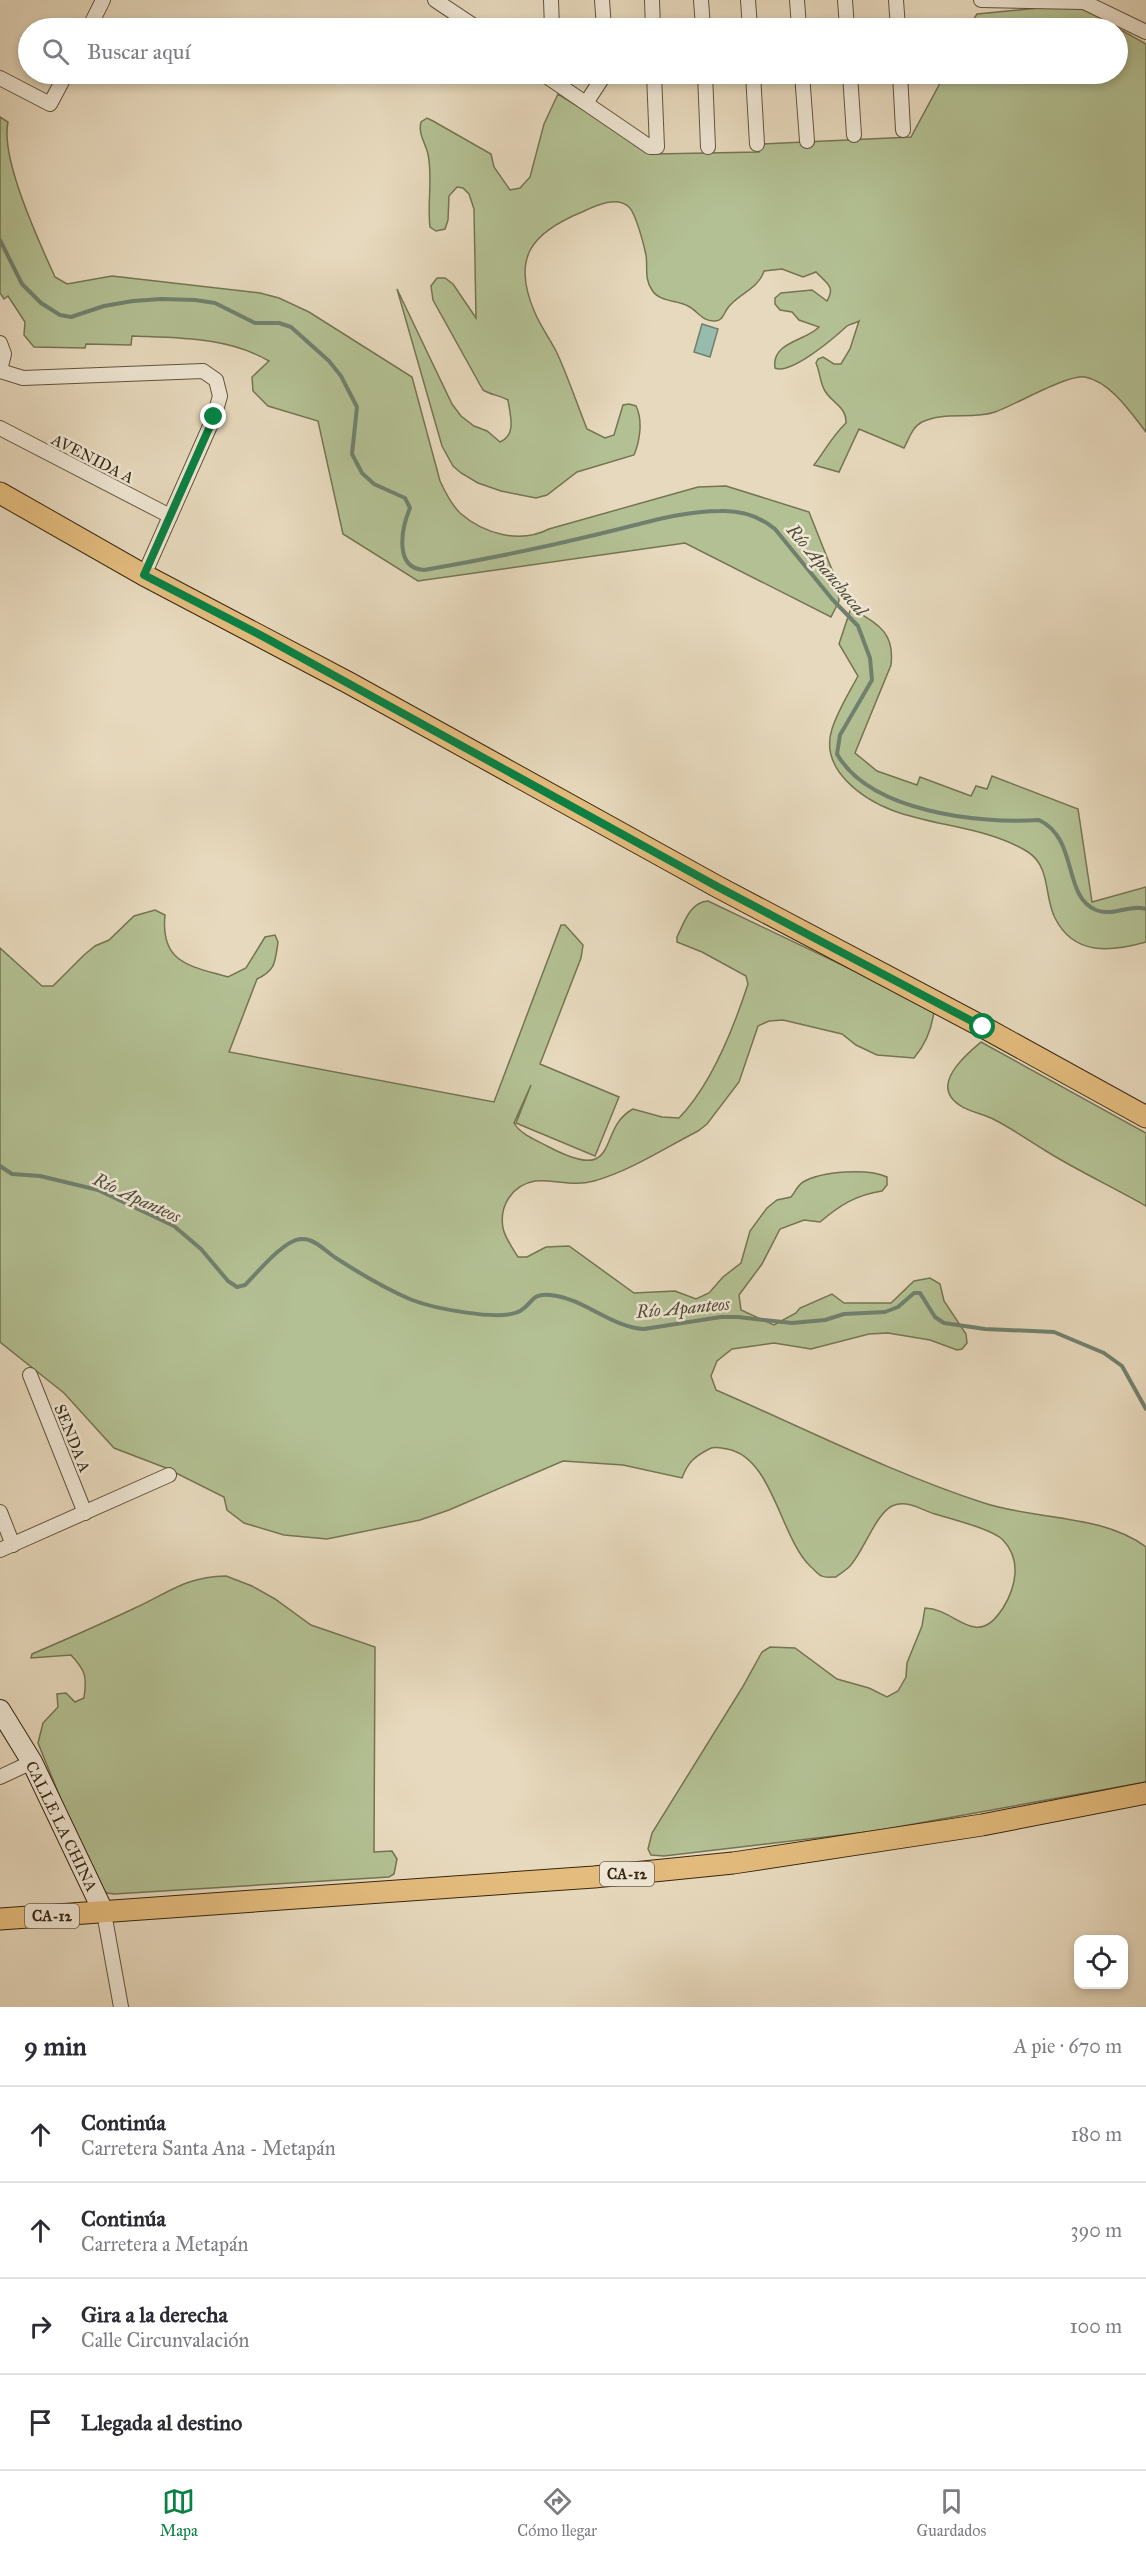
<!DOCTYPE html>
<html lang="es">
<head>
<meta charset="utf-8">
<style>
  body { margin:0; font-family:"IM FELL Great Primer",serif; background:#f7f7f7; color:#2b2b33 }
  .controls { position:absolute; right:18px; bottom:18px; display:grid; overflow:hidden; border-radius:12px; box-shadow:0 3px 9px #0003 }
  .controls button { width:54px; height:54px; display:grid; place-items:center; padding:0; border:0; border-bottom:2px solid #e1e1e2; background:#fff; color:#2b2b33; font:30px sans-serif }
  .stop { position:absolute; width:18px; height:18px; margin:-14px; border:4px solid #0b8043; border-radius:50%; background:#fff }
  .stop.end { background:#0b8043; border-color:#fff; box-shadow:0 2px 6px #0008 }
  .list { margin:0; padding:0; list-style:none }
  h2 { display:flex; justify-content:space-between; align-items:center; height:78px; margin:0; padding:0 24px; font-size:26px }
  h2 small { font-size:20px; font-weight:400; color:#7c7c81 }
  .list li { display:grid; grid-template-columns:39px 1fr auto; gap:18px; align-items:center; box-sizing:border-box; height:96px; padding:0 24px; border-top:2px solid #e1e1e2 }
  .list b { display:block; font-size:22px; white-space:nowrap }
  .list p { margin:0; font-size:20px; white-space:nowrap; color:#7c7c81 }
  .list em { font-size:20px; font-style:normal; color:#7c7c81 }
  .icon { flex:none; width:33px; height:33px; fill:none; stroke:currentColor; stroke-width:2; stroke-linecap:round; stroke-linejoin:round }
  .map { position:relative; flex:none; width:1146px; height:2007px; overflow:hidden }
  .search { position:absolute; background:#fff; box-shadow:0 3px 9px #0003; left:18px; right:18px; top:18px; height:66px; display:flex; align-items:center; gap:15px; box-sizing:border-box; padding:0 21px; border-radius:33px; color:#7c7c81; font-size:22px }
  .sheet { height:462px; background:#fff }
  nav { display:flex; justify-content:space-around; align-items:center; box-sizing:border-box; height:84px; border-top:2px solid #e1e1e2; background:#fff; font-size:16px; color:#7c7c81 }
  nav a { display:grid; justify-items:center; gap:3px }
  nav .on { color:#0b8043 }
  .map>svg:first-child { display:block }
</style>
</head>
<body>
<div class="map">
<svg width="1146" height="2007" viewBox="0 0 1146 2007">
  <rect width="100%" height="100%" fill="#e7d9bd"/>
  <filter id="stains"><feTurbulence type="fractalNoise" baseFrequency=".00333" numOctaves="4"/><feColorMatrix values="0 0 0 0 .2 0 0 0 0 .09 0 0 0 0 .02 0 0 0 .5 -.17"/></filter>
  <radialGradient id="worn" r=".72"><stop offset=".6" stop-color="#630" stop-opacity="0"/><stop offset="1" stop-color="#630" stop-opacity=".3"/></radialGradient>
  <g fill="#b3c093" stroke="#757452" stroke-width="1.5">
    <path d="M 1060,6 L 1084,9 L 1146,44 L 1146,432 C 1131,413 1111,382 1085,377 C 1068,374 1015,405 995,412 C 972,420 945,411 922,422 C 912,427 909,439 904,448 L 859,429 L 839,472 L 814,465 C 825,451 832,436 846,423 C 847,407 832,403 825,391 C 820,383 820,372 816,363 L 818,359 L 823,357 L 834,364 L 841,364 L 850,349 L 859,321 C 856,323 850,324 847,326 C 834,338 791,375 775,368 C 771,342 806,341 819,327 L 799,320 L 792,312 L 780,310 L 775,304 L 775,298 L 781,293 L 812,290 L 827,301 C 836,286 826,283 816,272 L 803,277 L 782,269 L 764,271 C 758,290 737,294 727,309 C 724,314 722,321 715,321 C 702,322 697,310 688,306 C 677,300 659,302 652,290 C 644,279 648,267 646,255 C 644,245 636,214 629,207 C 617,195 595,206 582,212 C 531,233 511,258 535,313 C 541,327 550,339 557,353 C 568,377 577,404 587,429 L 605,438 L 614,435 L 623,405 L 629,404 L 636,406 C 643,420 640,441 634,455 L 577,472 L 547,495 L 536,498 L 501,491 L 478,483 L 461,473 L 453,466 L 442,446 L 397,289 L 452,404 L 461,416 L 474,426 L 487,431 L 500,442 C 517,435 510,415 508,400 C 499,395 491,395 483,390 L 433,300 L 431,286 L 437,278 L 445,278 L 453,284 L 476,318 L 474,209 L 469,194 L 463,188 L 457,187 L 449,196 L 448,220 L 445,229 L 436,231 L 430,227 C 427,203 433,178 428,154 C 425,142 418,134 421,122 L 427,118 L 433,121 L 491,154 L 494,167 L 510,190 L 520,188 L 530,177 L 544,124 L 558,94 L 654,154 L 759,152 L 760,144 L 911,137 L 945,74 L 1118,74 L 1118,28 L 968,28 L 977,14 Z"/>
    <path d="M 0,117 L 8,122 C 0,158 39,242 55,277 L 67,284 L 112,276 L 260,293 L 279,298 L 309,312 L 412,377 L 440,481 C 445,492 451,504 460,513 C 484,534 520,544 549,529 L 698,487 L 726,486 L 809,512 L 838,585 L 839,601 L 831,617 L 685,543 L 418,581 L 343,534 L 318,421 L 268,406 L 253,391 L 252,377 L 269,361 C 228,337 179,338 132,336 L 131,345 L 86,344 L 85,348 L 34,347 L 24,335 L 25,322 L 8,296 L 4,299 L 0,293 Z"/>
    <path d="M 851,608 C 877,624 895,631 891,665 L 855,753 L 877,771 L 917,785 L 920,777 L 971,796 L 976,786 L 987,789 L 992,776 L 1078,809 L 1092,902 L 1146,887 L 1146,942 C 1111,952 1074,956 1055,918 C 1044,897 1051,867 1028,852 C 988,827 938,827 894,811 C 862,799 819,769 832,729 C 838,710 849,693 858,676 L 839,644 Z"/>
    <path d="M 708,901 L 930,1007 L 934,1011 C 932,1028 925,1045 914,1058 L 877,1055 L 856,1045 L 842,1034 L 783,1020 L 769,1021 L 758,1026 L 739,1082 L 707,1124 L 698,1131 C 665,1148 630,1171 594,1181 C 572,1187 554,1179 535,1181 C 512,1185 499,1206 503,1228 C 505,1238 513,1249 518,1257 L 527,1257 L 546,1247 L 569,1246 L 634,1293 L 675,1291 L 696,1299 L 709,1293 L 723,1277 L 741,1263 L 750,1231 L 767,1208 L 777,1200 L 791,1197 C 795,1192 798,1185 803,1182 C 822,1171 868,1168 887,1177 L 887,1185 L 882,1191 C 856,1195 840,1205 820,1222 L 804,1220 L 780,1229 L 762,1264 L 739,1295 L 741,1310 L 774,1325 L 796,1313 L 800,1308 L 832,1294 L 844,1303 L 891,1303 L 914,1281 L 930,1278 L 940,1284 L 944,1301 L 966,1334 L 967,1343 L 962,1349 L 957,1350 L 930,1340 L 888,1333 L 869,1334 L 811,1349 L 774,1343 L 732,1349 L 717,1361 L 711,1376 L 716,1390 C 804,1428 892,1473 984,1503 C 1035,1520 1102,1514 1146,1547 L 1146,1782 L 875,1831 L 664,1856 L 651,1855 L 648,1849 L 652,1833 L 742,1688 L 762,1652 L 770,1647 L 795,1648 L 837,1679 L 869,1688 L 887,1697 L 898,1691 L 906,1677 L 907,1663 L 922,1626 L 925,1608 C 946,1609 959,1625 975,1627 C 988,1629 997,1617 1003,1608 C 1016,1587 1022,1560 1003,1540 C 992,1529 951,1519 935,1514 C 921,1510 907,1499 892,1506 C 875,1515 864,1551 850,1566 C 846,1570 840,1574 836,1577 C 832,1577 825,1578 822,1576 C 818,1575 814,1569 811,1567 C 780,1538 773,1457 727,1449 C 721,1448 715,1446 709,1449 C 694,1457 688,1462 682,1478 L 623,1465 L 563,1461 L 449,1510 L 420,1520 L 327,1539 L 284,1535 L 244,1523 L 227,1510 L 224,1497 L 166,1468 L 114,1448 L 64,1393 L 0,1342 L 0,948 L 42,986 L 53,986 L 84,955 L 95,946 L 109,940 L 134,916 L 155,910 L 165,915 C 160,964 191,966 228,977 L 246,968 L 265,937 L 275,935 L 278,942 C 275,962 276,970 257,979 L 229,1052 L 494,1102 L 561,925 L 565,925 L 583,945 L 581,958 L 540,1064 L 619,1097 L 595,1156 L 516,1123 L 531,1085 L 514,1123 C 520,1134 536,1140 547,1146 C 624,1187 595,1129 633,1109 L 662,1117 L 679,1118 C 711,1085 734,1027 748,984 L 746,976 L 702,952 L 677,942 L 677,937 C 684,923 690,902 708,901 Z"/>
    <path d="M 981,1042 L 1146,1133 L 1146,1206 C 1113,1187 1078,1171 1046,1151 C 1029,1141 1013,1129 995,1120 C 981,1112 962,1112 951,1097 C 938,1078 968,1053 981,1042 Z"/>
    <path d="M 226,1576 L 252,1586 L 275,1599 L 311,1625 L 375,1647 L 374,1852 L 392,1851 L 397,1859 L 394,1874 L 389,1877 L 114,1894 L 107,1893 L 101,1888 L 73,1829 L 38,1743 L 43,1723 L 58,1707 L 57,1694 L 66,1693 L 75,1702 L 84,1698 C 87,1677 86,1671 71,1655 L 31,1658 L 32,1654 C 67,1639 101,1624 135,1608 C 170,1592 185,1577 226,1576 Z"/>
  </g>
  <path fill="#97bbac" stroke="#71806e" stroke-width="1.5" d="M 702,324 L 718,329 L 710,357 L 694,352 Z"/>
  <g fill="none" stroke-linecap="round" stroke-linejoin="round">
    <g stroke="#71806e" stroke-width="4">
      <path d="M 0,240 L 22,284 L 41,303 L 60,315 L 71,317 L 104,306 L 133,301 L 161,299 L 195,300 L 215,303 L 255,323 L 279,323 L 291,327 L 329,361 L 341,376 L 357,407 L 352,454 L 362,473 L 374,484 L 405,498 L 410,508 C 402,527 393,568 424,570 C 483,560 541,548 599,534 C 639,525 679,511 720,511 C 741,510 759,516 775,529 L 832,599 L 858,626 L 870,658 L 872,680 L 840,735 L 837,754 C 870,812 979,824 1039,820 C 1079,839 1062,896 1096,910 C 1113,917 1129,904 1146,909"/>
      <path d="M 0,1166 L 12,1174 L 40,1176 L 98,1190 L 174,1226 L 201,1249 L 228,1281 L 237,1287 L 245,1285 C 257,1273 283,1241 300,1239 C 303,1239 307,1239 309,1240 C 319,1243 328,1253 336,1258 C 359,1273 386,1289 412,1300 C 433,1308 500,1322 520,1311 C 533,1304 530,1293 550,1295 C 584,1298 610,1327 644,1329 L 721,1317 L 738,1317 L 792,1323 L 825,1320 L 844,1314 L 885,1312 L 898,1307 L 914,1293 L 920,1293 L 935,1317 L 944,1323 L 985,1329 L 1054,1332 L 1104,1353 L 1122,1366 L 1146,1409"/>
    </g>
    <defs>
      <g id="street">
        <path d="M 435,0 L 477,28"/>
        <path d="M 551,0 L 552,28"/>
        <path d="M 602,0 L 604,28"/>
        <path d="M 652,0 L 653,28"/>
        <path d="M 701,0 L 703,28"/>
        <path d="M 748,0 L 750,28"/>
        <path d="M 797,0 L 799,28"/>
        <path d="M 845,0 L 847,28"/>
        <path d="M 896,0 L 898,28"/>
        <path d="M 981,0 L 1084,2 L 1146,32"/>
        <path d="M 89,28 L 103,0"/>
        <path d="M 543,74 L 650,147 L 657,147 L 654,74"/>
        <path d="M 705,74 L 708,147"/>
        <path d="M 753,74 L 757,144"/>
        <path d="M 802,74 L 807,141"/>
        <path d="M 850,74 L 854,135"/>
        <path d="M 900,74 L 903,130"/>
        <path d="M 0,78 L 50,104 L 66,74"/>
        <path d="M 586,103 L 605,74"/>
        <path d="M 0,343 L 4,354 L 0,370"/>
        <path d="M 0,371 L 23,378 L 203,371 L 216,380 L 220,396 L 214,417 L 144,575"/>
        <path d="M 0,428 L 170,516"/>
        <path d="M 30,1375 L 85,1513"/>
        <path d="M 0,1512 L 13,1545"/>
        <path d="M 0,1550 L 169,1475"/>
        <path d="M 0,1777 L 32,1762"/>
        <path d="M 104,1913 L 121,2007"/>
      </g>
      <path id="secondary" d="M 0,1710 L 32,1762 L 104,1913"/>
      <g id="primary">
        <path d="M 0,493 L 144,575 L 349,683 L 718,887 L 983,1027 L 1146,1117"/>
        <path d="M 0,1919 L 594,1877 L 733,1863 L 982,1825 L 1146,1793"/>
      </g>
    </defs>
    <use href="#street" stroke="#63543c" stroke-width="16"/>
    <use href="#secondary" stroke="#372711" stroke-width="22"/>
    <use href="#primary" stroke="#372711" stroke-width="23"/>
    <use href="#street" stroke="#efe6d4" stroke-width="14"/>
    <use href="#secondary" stroke="#efe6d4" stroke-width="20"/>
    <use href="#primary" stroke="#e4bc7e" stroke-width="21"/>
  </g>
  <g fill="none" stroke-linecap="round" stroke-linejoin="round">
    <path stroke="#0b8043" stroke-width="8" d="M 214,417 L 144,575 L 264,637 L 718,887 L 983,1027"/>
  </g>
  <g text-anchor="middle" stroke-width="5" stroke-linejoin="round" paint-order="stroke">
    <g fill="#efe6d4" stroke="#6e604c" stroke-width="1.5">
      <rect x="600" y="1862" width="54" height="24" rx="4.5"/>
      <rect x="25" y="1904" width="54" height="24" rx="4.5"/>
    </g>
    <g font-size="15" font-weight="bold" fill="#372711">
      <text x="627" y="1879">CA-12</text>
      <text x="52" y="1921">CA-12</text>
    </g>
    <g font-size="16" fill="#372711" stroke="#efe6d4">
      <text transform="translate(93 458) rotate(27)" y="6">AVENIDA A</text>
      <text transform="translate(73 1438) rotate(68)" y="6">SENDA A</text>
      <text transform="translate(62 1826) rotate(64)" y="6">CALLE LA CHINA</text>
    </g>
    <g font-size="18" font-style="italic" fill="#4f4c38" stroke="#efe6d4">
      <text transform="translate(827 570) rotate(50)" y="6">Río Apanchacal</text>
      <text transform="translate(137 1198) rotate(25)" y="6">Río Apanteos</text>
      <text transform="translate(683 1308) rotate(-5)" y="6">Río Apanteos</text>
    </g>
  </g>
  <rect width="100%" height="100%" filter="url(#stains)"/>
  <rect width="100%" height="100%" fill="url(#worn)"/>
</svg>
<div class="controls">
<button><svg class="icon" aria-label="locate" viewBox="0 0 24 24"><circle cx="12" cy="12" r="6"/><path d="M12 2v4M12 18v4M2 12h4M18 12h4"/></svg></button>
</div>
<div class="stop" style="left:983px;top:1027px"></div>
<div class="stop end" style="left:214px;top:417px"></div>
<div class="search"><svg class="icon" aria-label="search" viewBox="0 0 24 24"><circle cx="10" cy="10" r="6"/><path d="M15 15l6 6"/></svg>Buscar aquí</div>
</div>
<section class="sheet">
<h2>9 min<small>A pie · 670 m</small></h2>
<ul class="list">
<li><svg class="icon" aria-label="ahead" viewBox="0 0 24 24"><path d="M12 20V5M6 11l6-6 6 6"/></svg><div><b>Continúa</b><p>Carretera Santa Ana - Metapán</p></div><em>180 m</em></li>
<li><svg class="icon" aria-label="ahead" viewBox="0 0 24 24"><path d="M12 20V5M6 11l6-6 6 6"/></svg><div><b>Continúa</b><p>Carretera a Metapán</p></div><em>390 m</em></li>
<li><svg class="icon" aria-label="right" viewBox="0 0 24 24"><path d="M7 20v-9h11M14 6l5 5-5 5"/></svg><div><b>Gira a la derecha</b><p>Calle Circunvalación</p></div><em>100 m</em></li>
<li><svg class="icon" aria-label="arrive" viewBox="0 0 24 24"><path d="M6 21V4h12l-3 4 3 4H6"/></svg><div><b>Llegada al destino</b></div></li>
</ul>
</section>
<nav>
<a class="on"><svg class="icon" aria-label="map" viewBox="0 0 24 24"><path d="M3 6l6-2 6 2 6-2v14l-6 2-6-2-6 2zM9 4v14M15 6v14"/></svg>Mapa</a>
<a><svg class="icon" aria-label="directions" viewBox="0 0 24 24"><path d="M12 3l9 9-9 9-9-9zM9 14v-3h6M13 9l2 2-2 2"/></svg>Cómo llegar</a>
<a><svg class="icon" aria-label="saved" viewBox="0 0 24 24"><path d="M7 4h10v16l-5-4-5 4z"/></svg>Guardados</a>
</nav>
</body>
</html>
